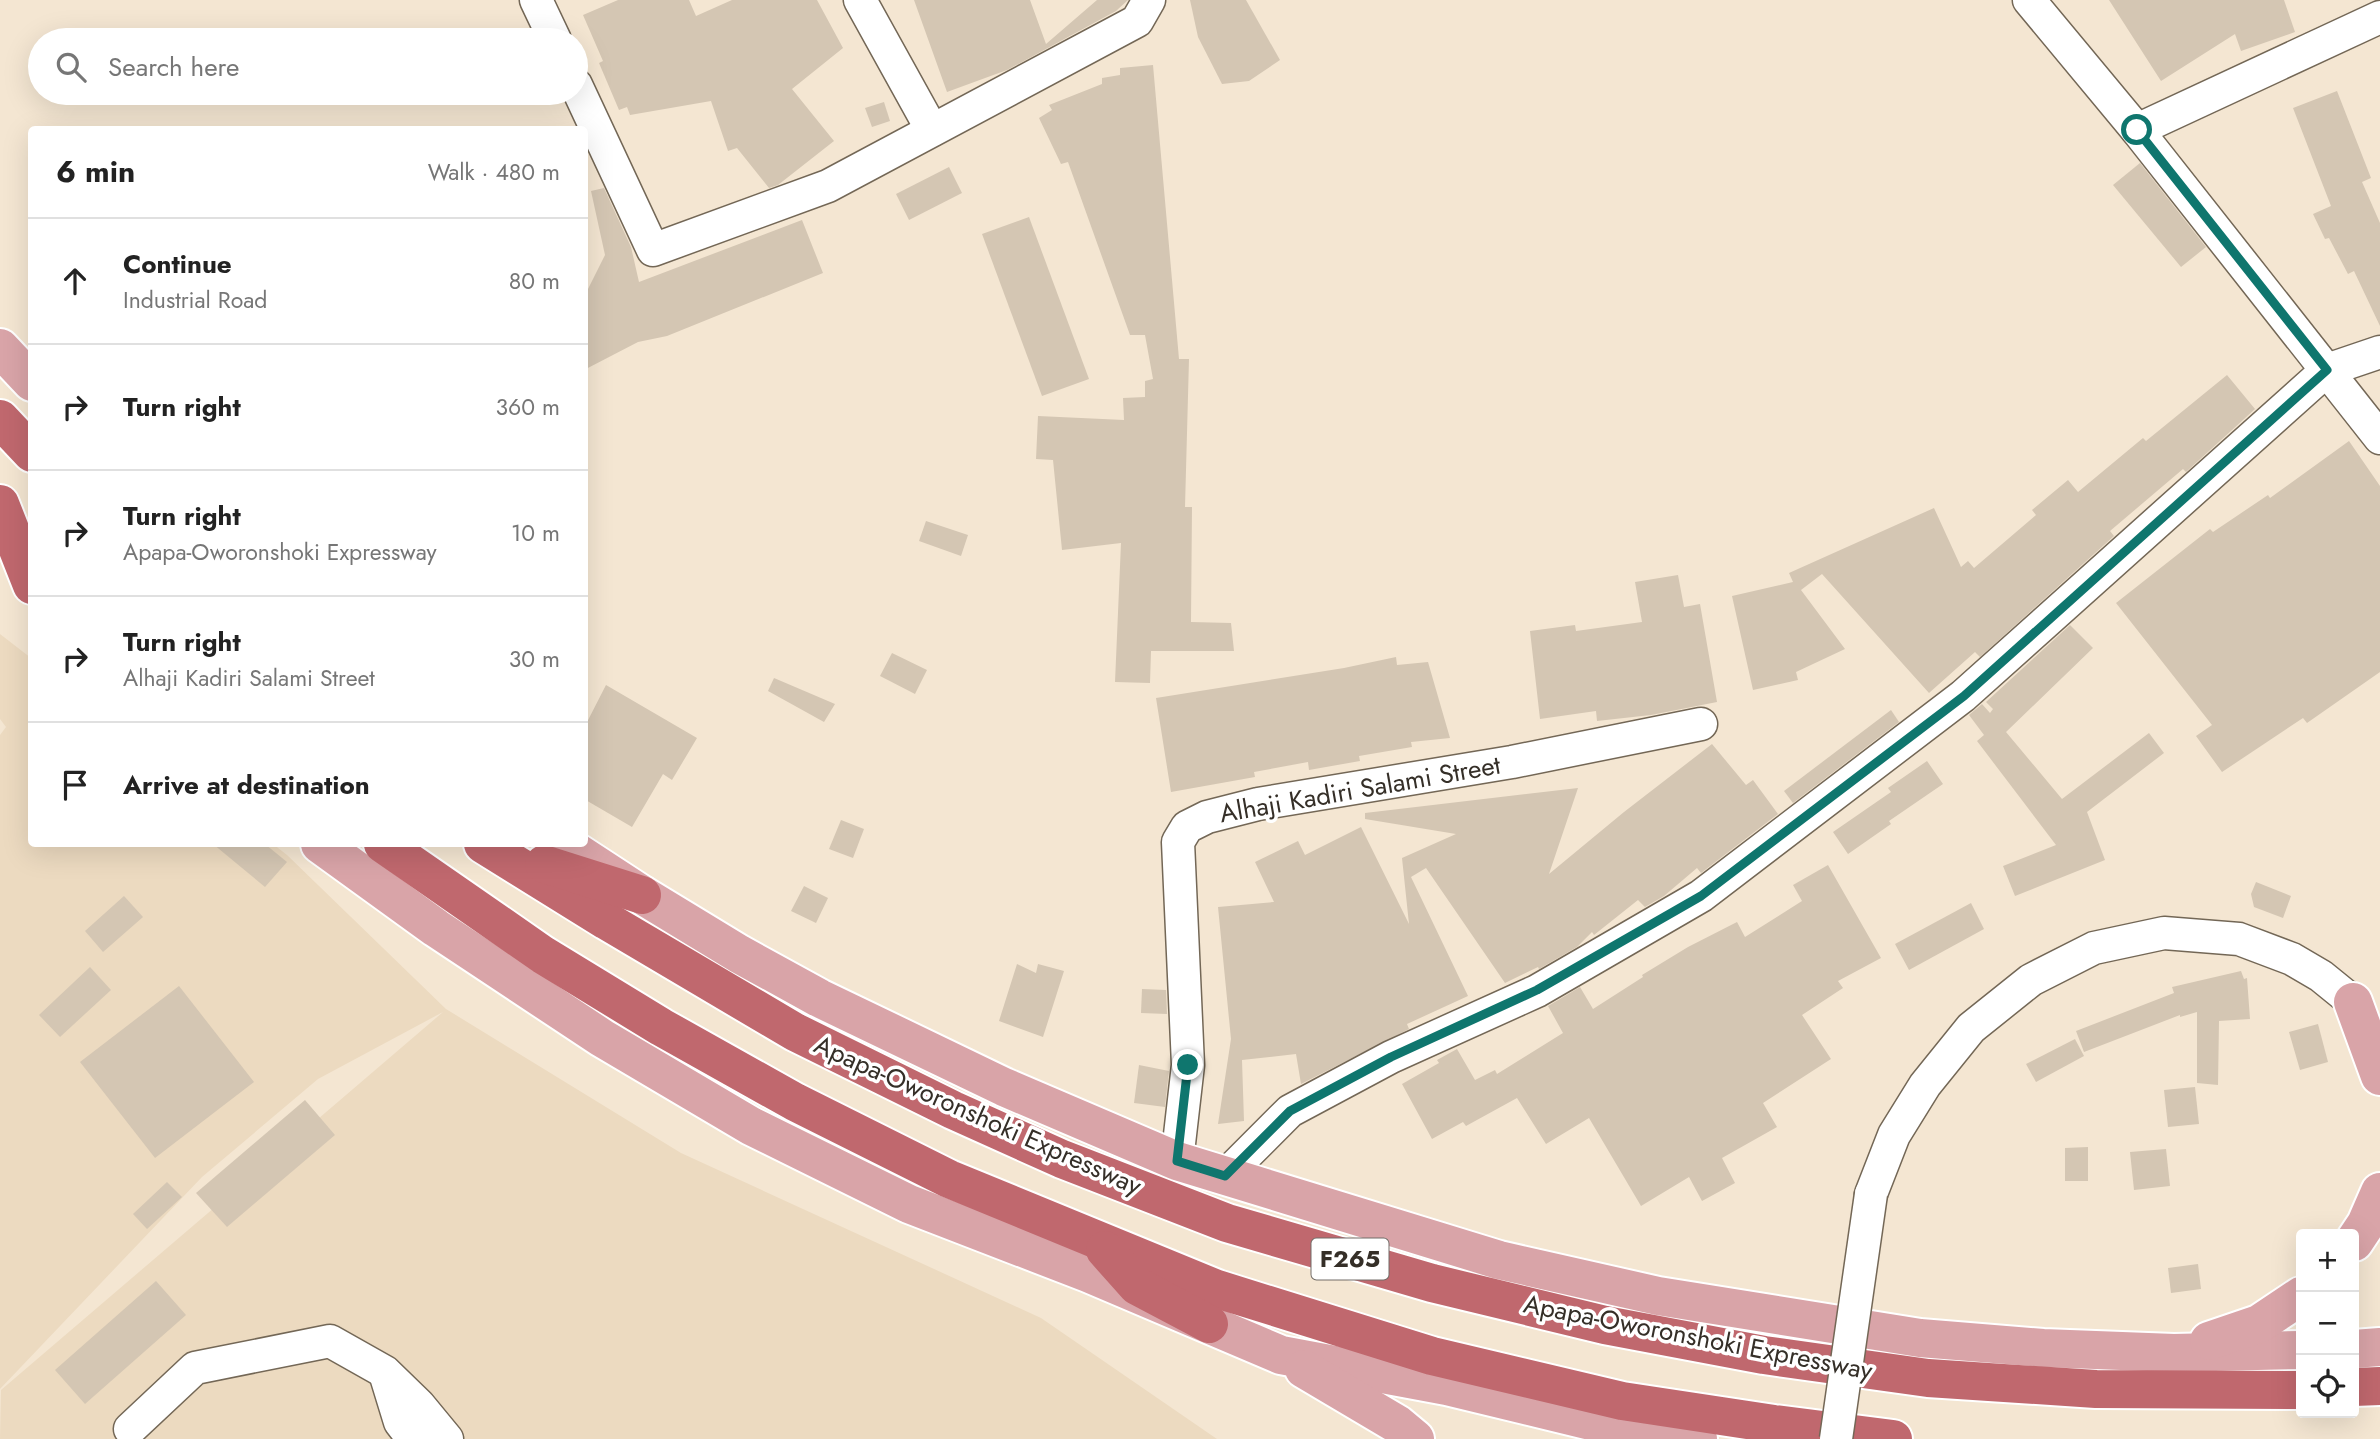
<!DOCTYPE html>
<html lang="en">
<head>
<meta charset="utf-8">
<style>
  body { margin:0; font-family:Jost,sans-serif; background:#f6f6f6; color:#222 }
  .controls { position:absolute; right:21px; bottom:21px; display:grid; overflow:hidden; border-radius:7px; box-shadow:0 7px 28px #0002 }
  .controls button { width:63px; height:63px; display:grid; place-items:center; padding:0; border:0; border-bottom:2px solid #e0e0e0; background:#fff; color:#222; font:35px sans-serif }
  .stop { position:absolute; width:21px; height:21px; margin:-16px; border:5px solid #0f766e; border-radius:50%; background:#fff }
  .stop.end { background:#0f766e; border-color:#fff; box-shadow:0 2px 7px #0008 }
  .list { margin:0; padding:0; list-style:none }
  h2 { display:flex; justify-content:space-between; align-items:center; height:91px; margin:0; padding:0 28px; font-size:30px }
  h2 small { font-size:23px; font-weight:400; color:#767676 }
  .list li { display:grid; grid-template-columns:46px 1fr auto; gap:21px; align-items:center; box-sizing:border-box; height:126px; padding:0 28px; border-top:2px solid #e0e0e0 }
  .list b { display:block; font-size:26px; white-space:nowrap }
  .list p { margin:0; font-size:23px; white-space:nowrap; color:#767676 }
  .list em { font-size:23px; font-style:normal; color:#767676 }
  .icon { flex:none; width:38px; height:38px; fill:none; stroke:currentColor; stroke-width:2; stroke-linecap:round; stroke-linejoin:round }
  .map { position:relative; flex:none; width:2380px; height:1439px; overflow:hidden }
  .search { position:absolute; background:#fff; box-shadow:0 7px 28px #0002; left:28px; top:28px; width:560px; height:77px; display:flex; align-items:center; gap:18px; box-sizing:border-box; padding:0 24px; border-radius:38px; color:#767676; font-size:26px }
  .panel { position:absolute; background:#fff; box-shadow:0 7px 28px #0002; left:28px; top:126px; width:560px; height:721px; border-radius:7px }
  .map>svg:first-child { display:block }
</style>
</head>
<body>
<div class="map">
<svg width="2380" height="1439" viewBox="0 0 2380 1439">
  <rect width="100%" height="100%" fill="#f4e6d2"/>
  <path fill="#ecdac0" d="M 0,634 L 31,658 L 32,844 L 273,844 L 287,855 L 446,1009 L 681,1153 L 1041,1318 L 1217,1439 L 0,1439 L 1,1390 L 443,1012 L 318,1079 L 202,1177 L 0,1389 L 0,735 L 6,727 L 0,719 Z"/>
  <g fill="#d4c6b3">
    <path d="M 618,0 L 689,0 L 696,16 L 732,0 L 817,0 L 843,48 L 792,89 L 834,141 L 778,185 L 769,188 L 737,148 L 728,151 L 711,101 L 630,115 L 627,107 L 619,110 L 599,63 L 603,61 L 583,15 Z"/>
    <path d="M 914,0 L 1030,0 L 1046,44 L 1097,0 L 1128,0 L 1116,11 L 1007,70 L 947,92 Z"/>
    <path d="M 1190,0 L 1246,0 L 1280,60 L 1249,81 L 1222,84 L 1198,37 Z"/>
    <path d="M 2109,0 L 2284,0 L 2295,32 L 2241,51 L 2235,34 L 2161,81 Z"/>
    <path d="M 1153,65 L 1179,359 L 1189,359 L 1185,507 L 1192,507 L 1191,622 L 1231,623 L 1234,651 L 1151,651 L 1150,683 L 1115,682 L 1121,543 L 1062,550 L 1053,460 L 1036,459 L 1038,416 L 1124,420 L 1123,398 L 1145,397 L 1145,381 L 1153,379 L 1145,335 L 1130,335 L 1068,162 L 1061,164 L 1039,118 L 1052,110 L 1049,105 L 1102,84 L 1102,78 L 1120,75 L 1120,68 Z"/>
    <path d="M 2337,91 L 2371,178 L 2362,182 L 2380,223 L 2380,326 L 2354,271 L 2348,274 L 2329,238 L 2325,239 L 2313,214 L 2331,206 L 2293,108 Z"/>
    <path d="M 884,102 L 890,121 L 872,127 L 865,108 Z"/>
    <path d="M 2140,163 L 2206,247 L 2181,267 L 2113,185 Z"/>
    <path d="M 949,167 L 962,193 L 909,220 L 896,194 Z"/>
    <path d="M 604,188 L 631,247 L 639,282 L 802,220 L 823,273 L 667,336 L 638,342 L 584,370 L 584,297 L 605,255 L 591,191 Z"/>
    <path d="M 1029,217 L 1089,379 L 1042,396 L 982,234 Z"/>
    <path d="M 2227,375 L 2255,409 L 2186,472 L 2183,469 L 2110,531 L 2114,536 L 1980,657 L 1975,652 L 1929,693 L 1822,574 L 1801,590 L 1845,649 L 1796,672 L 1798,680 L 1753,690 L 1732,596 L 1793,582 L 1789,573 L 1934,508 L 1961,567 L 1968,561 L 1974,568 L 2036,515 L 2032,510 L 2068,480 L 2078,492 L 2143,438 L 2146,441 Z"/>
    <path d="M 2349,441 L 2380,486 L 2380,672 L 2307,723 L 2303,718 L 2222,772 L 2196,736 L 2212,725 L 2116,603 L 2210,529 L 2213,532 L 2268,495 L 2270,498 Z"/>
    <path d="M 926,521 L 968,535 L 961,556 L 919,541 Z"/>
    <path d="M 1678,575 L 1684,607 L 1700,604 L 1717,702 L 1651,715 L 1597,721 L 1596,711 L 1540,719 L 1530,631 L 1575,625 L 1576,631 L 1642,622 L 1635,582 Z"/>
    <path d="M 2070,625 L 2093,648 L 2006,732 L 2062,799 L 2149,733 L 2164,753 L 2087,812 L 2105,860 L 2015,896 L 2003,866 L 2056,845 L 1977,741 L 1984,735 L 1969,715 L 1982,704 L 1990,713 L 1993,709 L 1986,702 Z"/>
    <path d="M 892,653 L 927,670 L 915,694 L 880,676 Z"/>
    <path d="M 1396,657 L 1397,665 L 1428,662 L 1450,738 L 1411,742 L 1412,747 L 1359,756 L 1360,761 L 1309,770 L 1308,762 L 1254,772 L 1255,777 L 1171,792 L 1156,698 L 1344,668 Z"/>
    <path d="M 774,678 L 835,704 L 824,722 L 768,691 Z"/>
    <path d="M 606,685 L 697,738 L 672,780 L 663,774 L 632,827 L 584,799 L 584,728 Z"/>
    <path d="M 1891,710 L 1899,722 L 1793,803 L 1784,791 Z"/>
    <path d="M 1712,744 L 1746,785 L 1753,780 L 1778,814 L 1701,873 L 1697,868 L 1664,896 L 1645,907 L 1638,900 L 1594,935 L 1592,932 L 1577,947 L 1539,969 L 1538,967 L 1505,983 L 1426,868 L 1411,877 L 1468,996 L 1407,1024 L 1409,1029 L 1301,1084 L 1296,1054 L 1242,1060 L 1244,1121 L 1218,1124 L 1231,1039 L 1218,907 L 1274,902 L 1255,862 L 1298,841 L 1305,855 L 1361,827 L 1409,924 L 1402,858 L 1456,834 L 1365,819 L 1365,813 L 1578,788 L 1549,874 L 1624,812 Z"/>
    <path d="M 1927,761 L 1943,784 L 1889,821 L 1891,824 L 1848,854 L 1833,832 L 1891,792 L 1888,788 Z"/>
    <path d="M 841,820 L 864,829 L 853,858 L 829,849 Z"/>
    <path d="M 213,844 L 265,844 L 287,862 L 265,887 Z"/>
    <path d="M 1828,865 L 1881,958 L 1838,981 L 1843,988 L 1802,1015 L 1831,1059 L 1763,1103 L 1777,1127 L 1722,1158 L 1735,1183 L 1702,1201 L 1689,1177 L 1641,1206 L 1589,1118 L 1546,1144 L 1517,1098 L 1466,1126 L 1463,1122 L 1432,1139 L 1402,1084 L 1439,1063 L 1437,1060 L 1457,1049 L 1475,1080 L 1495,1070 L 1497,1074 L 1563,1033 L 1548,1006 L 1580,987 L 1593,1009 L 1643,977 L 1642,975 L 1688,947 L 1737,922 L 1745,937 L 1802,901 L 1793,885 Z"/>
    <path d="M 2256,882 L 2291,896 L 2283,918 L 2254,907 L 2251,894 Z"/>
    <path d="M 804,886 L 828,898 L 816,923 L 791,911 Z"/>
    <path d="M 124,896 L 143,917 L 103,952 L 85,931 Z"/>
    <path d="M 1971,903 L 1984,929 L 1909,970 L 1895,944 Z"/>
    <path d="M 1017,964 L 1036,973 L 1038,964 L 1064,971 L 1043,1037 L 999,1021 Z"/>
    <path d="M 90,967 L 111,990 L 60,1037 L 39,1015 Z"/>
    <path d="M 2241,971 L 2244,979 L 2247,978 L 2250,1019 L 2219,1021 L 2218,1085 L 2197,1083 L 2197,1012 L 2180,1017 L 2180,1015 L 2084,1052 L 2076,1031 L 2174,993 L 2172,987 Z"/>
    <path d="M 179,986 L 254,1082 L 155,1158 L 80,1062 Z"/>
    <path d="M 1142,989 L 1166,990 L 1167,1014 L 1141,1013 Z"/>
    <path d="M 2318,1024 L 2328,1062 L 2300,1070 L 2289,1032 Z"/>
    <path d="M 2075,1039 L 2084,1056 L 2036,1082 L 2026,1064 Z"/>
    <path d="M 1139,1065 L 1169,1071 L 1165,1107 L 1134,1103 Z"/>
    <path d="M 2195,1087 L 2199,1124 L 2168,1127 L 2164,1090 Z"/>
    <path d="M 305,1100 L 335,1135 L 227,1227 L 196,1193 Z"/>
    <path d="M 2088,1147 L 2088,1181 L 2065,1181 L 2065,1148 Z"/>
    <path d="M 2166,1149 L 2170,1186 L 2134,1190 L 2130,1152 Z"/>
    <path d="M 167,1182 L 182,1197 L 147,1229 L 133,1214 Z"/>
    <path d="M 2198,1264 L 2201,1289 L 2171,1293 L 2168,1268 Z"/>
    <path d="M 156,1281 L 186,1315 L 85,1404 L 55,1370 Z"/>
  </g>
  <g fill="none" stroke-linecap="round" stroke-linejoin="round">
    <defs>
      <g id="minor">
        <path d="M 536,0 L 555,40"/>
        <path d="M 860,0 L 932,130"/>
        <path d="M 2029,0 L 2137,130 L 2380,438"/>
        <path d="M 576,85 L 653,250 L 828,186 L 1137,21 L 1149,0"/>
        <path d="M 2137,130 L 2380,17"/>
        <path d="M 1177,1161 L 1188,1065 L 1178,842 L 1187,827 L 1207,817 L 1258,804 L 1512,762 L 1701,724"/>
        <path d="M 1225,1176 L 1290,1111 L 1391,1057 L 1537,991 L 1701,896 L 1963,696 L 2327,370 L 2380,352"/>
        <path d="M 1871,1194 L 1894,1135 L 1925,1085 L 1971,1028 L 2031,980 L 2094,948 L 2164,933 L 2239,939 L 2292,959 L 2321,976 L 2353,1002"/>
        <path d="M 385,1373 L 400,1422 L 413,1439"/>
        <path d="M 130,1429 L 195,1368 L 330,1341 L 385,1372 L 419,1405 L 447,1439"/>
      </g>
      <g id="major">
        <path d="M 0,348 L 32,382"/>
        <path d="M 320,844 L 436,928 L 602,1038 L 751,1126 L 909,1204 L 1088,1273 L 1281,1355 L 1447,1386 L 1595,1422 L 1698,1439"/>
        <path d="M 564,844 L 642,895 L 739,954 L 819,998 L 1004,1087 L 1177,1161 L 1499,1260 L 1658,1296 L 1920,1338 L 2043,1348 L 2174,1353 L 2301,1350"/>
        <path d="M 2353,1002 L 2380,1076"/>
        <path d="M 2354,1242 L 2366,1224 L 2380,1192"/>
        <path d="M 2209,1341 L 2259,1324 L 2301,1296"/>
        <path d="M 2354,1349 L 2380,1347"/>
        <path d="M 1304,1369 L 1397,1424 L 1415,1439"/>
      </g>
      <g id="highway">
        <path d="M 0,419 L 32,453"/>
        <path d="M 0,504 L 32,585"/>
        <path d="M 383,844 L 543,955 L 661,1027 L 795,1102 L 949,1179 L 1217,1289 L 1432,1356 L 1622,1401 L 1774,1424 L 1893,1439"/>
        <path d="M 483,844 L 607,921 L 795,1032 L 953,1110 L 1062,1159 L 1227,1223 L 1432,1283 L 1605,1325 L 1764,1355 L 1928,1378 L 2096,1389 L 2301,1390"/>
        <path d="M 544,864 L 642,895"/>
        <path d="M 1105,1250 L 1137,1286 L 1209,1324"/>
        <path d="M 2354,1387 L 2380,1386"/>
      </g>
    </defs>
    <use href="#minor" stroke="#736756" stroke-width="35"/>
    <use href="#major" stroke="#fff" stroke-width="42"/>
    <use href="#highway" stroke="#fff" stroke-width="42"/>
    <use href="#minor" stroke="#fff" stroke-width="32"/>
    <use href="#major" stroke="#d9a4a8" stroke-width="38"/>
    <use href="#highway" stroke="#c0686e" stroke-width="38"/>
    <defs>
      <path id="minor-bridge" d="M 1836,1439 L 1871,1194"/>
    </defs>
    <use href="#minor-bridge" stroke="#736756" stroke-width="35" stroke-linecap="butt"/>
    <use href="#minor-bridge" stroke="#fff" stroke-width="32"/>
  </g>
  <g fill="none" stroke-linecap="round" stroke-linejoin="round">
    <path stroke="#0f766e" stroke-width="9" d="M 1188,1065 L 1177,1161 L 1225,1176 L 1290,1111 L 1391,1057 L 1537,990 L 1701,896 L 1964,696 L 2327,370 L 2137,130"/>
  </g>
  <g text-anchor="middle" stroke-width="7" stroke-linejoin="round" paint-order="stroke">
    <rect fill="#fff" stroke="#726d68" stroke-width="2" x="1311.5" y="1238.5" width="77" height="41" rx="5"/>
    <g font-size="24" font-weight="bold" fill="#352f28">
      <text x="1350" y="1267">F265</text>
    </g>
    <g font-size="26" fill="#352f28" stroke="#fff">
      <text transform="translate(1360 789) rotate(-10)" y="9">Alhaji Kadiri Salami Street</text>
      <text transform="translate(978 1115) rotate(24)" y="9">Apapa-Oworonshoki Expressway</text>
      <text transform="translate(1698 1337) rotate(11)" y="9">Apapa-Oworonshoki Expressway</text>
    </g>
  </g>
</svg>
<div class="controls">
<button>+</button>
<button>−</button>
<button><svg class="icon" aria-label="locate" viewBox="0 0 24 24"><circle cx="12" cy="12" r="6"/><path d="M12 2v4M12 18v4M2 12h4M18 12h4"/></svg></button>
</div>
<div class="stop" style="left:2137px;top:130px"></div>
<div class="stop end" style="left:1188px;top:1065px"></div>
<div class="search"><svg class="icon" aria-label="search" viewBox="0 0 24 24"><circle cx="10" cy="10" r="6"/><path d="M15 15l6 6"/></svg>Search here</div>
<section class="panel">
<h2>6 min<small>Walk · 480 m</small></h2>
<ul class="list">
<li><svg class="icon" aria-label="ahead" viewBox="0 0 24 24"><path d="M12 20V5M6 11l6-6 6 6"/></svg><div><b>Continue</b><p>Industrial Road</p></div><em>80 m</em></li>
<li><svg class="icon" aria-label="right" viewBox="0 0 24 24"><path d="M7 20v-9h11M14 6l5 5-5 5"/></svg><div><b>Turn right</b></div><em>360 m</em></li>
<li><svg class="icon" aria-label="right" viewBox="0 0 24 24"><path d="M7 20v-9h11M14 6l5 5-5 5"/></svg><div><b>Turn right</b><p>Apapa-Oworonshoki Expressway</p></div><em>10 m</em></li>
<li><svg class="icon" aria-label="right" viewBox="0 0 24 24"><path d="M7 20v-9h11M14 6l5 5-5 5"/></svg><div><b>Turn right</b><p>Alhaji Kadiri Salami Street</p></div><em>30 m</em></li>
<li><svg class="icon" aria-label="arrive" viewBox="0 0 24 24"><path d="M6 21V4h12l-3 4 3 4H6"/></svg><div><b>Arrive at destination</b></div></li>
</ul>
</section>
</div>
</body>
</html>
